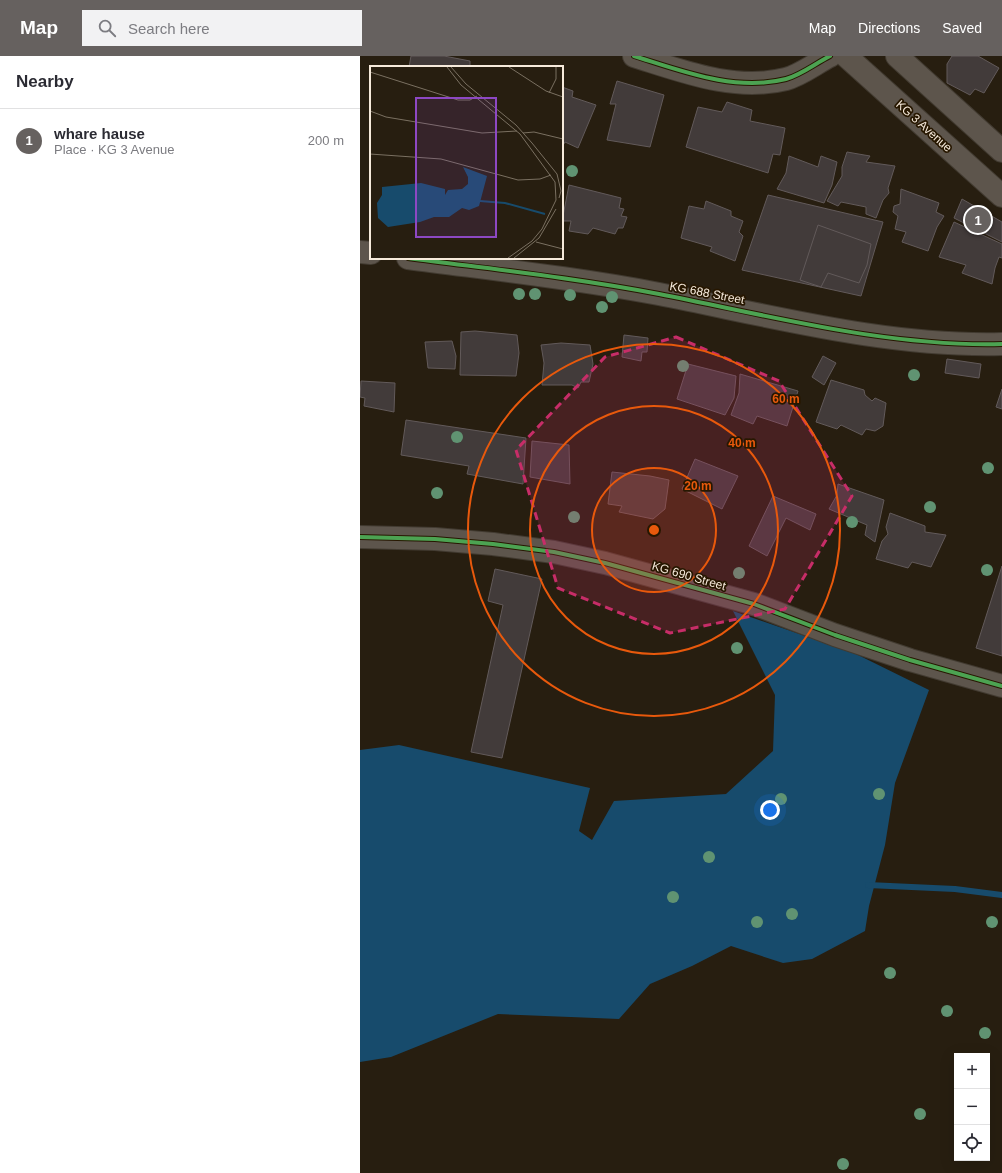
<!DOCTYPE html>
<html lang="en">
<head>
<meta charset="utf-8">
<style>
  body { margin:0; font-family:Arial,sans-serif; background:#f2f2f3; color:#2b2b33 }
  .controls { position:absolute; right:12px; bottom:12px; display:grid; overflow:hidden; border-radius:0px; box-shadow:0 4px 16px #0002 }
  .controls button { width:36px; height:36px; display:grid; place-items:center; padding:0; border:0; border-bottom:1px solid #e1e1e2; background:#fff; color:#2b2b33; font:20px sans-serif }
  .you { position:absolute; left:410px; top:754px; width:14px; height:14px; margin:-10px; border:3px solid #fff; border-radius:50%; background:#1a73e8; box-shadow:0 0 0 6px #1a73e833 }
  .badge { display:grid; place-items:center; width:26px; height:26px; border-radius:50%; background:#66615f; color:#fff; font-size:13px; font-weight:700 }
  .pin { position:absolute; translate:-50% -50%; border:2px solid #fff; box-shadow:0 1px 4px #0006 }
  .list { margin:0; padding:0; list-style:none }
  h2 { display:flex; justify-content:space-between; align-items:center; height:52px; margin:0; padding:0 16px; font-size:17px }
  h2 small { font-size:13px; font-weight:400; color:#7c7c81 }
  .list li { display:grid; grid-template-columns:26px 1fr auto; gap:12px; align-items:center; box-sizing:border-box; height:64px; padding:0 16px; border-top:1px solid #e1e1e2 }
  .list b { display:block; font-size:15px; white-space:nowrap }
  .list p { margin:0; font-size:13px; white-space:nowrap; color:#7c7c81 }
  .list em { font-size:13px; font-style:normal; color:#7c7c81 }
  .icon { flex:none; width:22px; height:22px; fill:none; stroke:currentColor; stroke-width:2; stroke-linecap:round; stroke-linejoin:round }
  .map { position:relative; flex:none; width:642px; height:1117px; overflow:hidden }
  header { display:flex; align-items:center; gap:24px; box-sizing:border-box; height:56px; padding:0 20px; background:#66615f; color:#fff }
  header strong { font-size:19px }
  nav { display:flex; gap:22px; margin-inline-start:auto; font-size:14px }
  .search { width:280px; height:36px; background:#f2f2f3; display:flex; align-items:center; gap:10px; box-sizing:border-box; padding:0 14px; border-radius:0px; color:#7c7c81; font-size:15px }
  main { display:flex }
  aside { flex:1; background:#fff }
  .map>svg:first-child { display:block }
</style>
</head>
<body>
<header>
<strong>Map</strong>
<div class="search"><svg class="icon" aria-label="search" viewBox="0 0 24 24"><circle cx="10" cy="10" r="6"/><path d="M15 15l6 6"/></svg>Search here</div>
<nav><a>Map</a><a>Directions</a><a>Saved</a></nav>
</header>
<main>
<aside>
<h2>Nearby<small></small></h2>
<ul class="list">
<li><span class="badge">1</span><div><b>whare hause</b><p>Place · KG 3 Avenue</p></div><em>200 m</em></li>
</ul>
</aside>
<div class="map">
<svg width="642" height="1117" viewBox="0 0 642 1117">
  <rect width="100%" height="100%" fill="#271e10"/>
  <path fill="#174b6c" d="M 373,555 L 494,597 L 569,634 L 535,727 L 525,789 L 509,850 L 505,875 L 452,903 L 423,907 L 371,890 L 332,910 L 290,928 L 259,963 L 138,958 L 31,1001 L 0,1006 L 0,694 L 39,689 L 230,732 L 219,775 L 232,784 L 254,745 L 366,738 L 413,695 L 415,639 Z"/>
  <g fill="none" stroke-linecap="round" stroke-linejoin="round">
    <path stroke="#174b6c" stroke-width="6" d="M 508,829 L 595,833 L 642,839"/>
  </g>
  <g fill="#423b3a" stroke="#625a5a">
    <path d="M 51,0 L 84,0 L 110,5 L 110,11 L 49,11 Z"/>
    <path d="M 592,0 L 618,0 L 639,12 L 624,37 L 615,33 L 610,39 L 587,27 L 587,8 Z"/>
    <path d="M 257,25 L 304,39 L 290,91 L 247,84 L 256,48 L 250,48 Z"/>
    <path d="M 202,31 L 213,35 L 212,41 L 236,49 L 218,92 L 205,86 L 202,91 Z"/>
    <path d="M 367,46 L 392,54 L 390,65 L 425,72 L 420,99 L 413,98 L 408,117 L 326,91 L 338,51 L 362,56 Z"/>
    <path d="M 487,96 L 510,100 L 506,106 L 535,110 L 528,132 L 529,137 L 523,144 L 516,162 L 506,158 L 506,151 L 481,146 L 478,150 L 467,145 L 482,120 L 482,111 Z"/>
    <path d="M 429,100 L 458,111 L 461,100 L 477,106 L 472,129 L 464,147 L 417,133 L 426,117 Z"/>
    <path d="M 209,129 L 261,142 L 259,152 L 264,153 L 261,160 L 267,161 L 263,172 L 258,172 L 255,178 L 233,172 L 228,178 L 209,175 L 211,165 L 202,165 Z"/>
    <path d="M 541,133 L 579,147 L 576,156 L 584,160 L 577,171 L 568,195 L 542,186 L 546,176 L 535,173 L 538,160 L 533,156 L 534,150 L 540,148 Z"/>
    <path d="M 408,139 L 523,166 L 501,240 L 382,214 Z"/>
    <path d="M 602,143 L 642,166 L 642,186 L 594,162 Z"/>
    <path d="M 346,145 L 371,155 L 371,160 L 383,165 L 379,176 L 383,180 L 375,205 L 350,195 L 352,191 L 321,182 L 329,150 L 344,153 Z"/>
    <path d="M 594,166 L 642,188 L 642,202 L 639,201 L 635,212 L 632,228 L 602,217 L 606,209 L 579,201 Z"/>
    <path d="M 458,169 L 511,188 L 507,209 L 499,227 L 468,217 L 461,231 L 440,224 Z"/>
    <path d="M 115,275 L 157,279 L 159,297 L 156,320 L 100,319 L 101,276 Z"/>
    <path d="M 264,279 L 288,282 L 287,296 L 282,296 L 281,305 L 262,301 Z"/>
    <path d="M 92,285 L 96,300 L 95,313 L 68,312 L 65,286 Z"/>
    <path d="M 201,287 L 230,289 L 233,308 L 229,326 L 221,326 L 218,332 L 212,329 L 182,329 L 184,307 L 181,289 Z"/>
    <path d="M 463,300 L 476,307 L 464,329 L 452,321 Z"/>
    <path d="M 587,303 L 621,308 L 619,322 L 585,317 Z"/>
    <path d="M 328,308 L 376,320 L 374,342 L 365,359 L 317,343 Z"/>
    <path d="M 380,318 L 438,335 L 427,370 L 397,360 L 393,368 L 371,359 L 379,337 Z"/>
    <path d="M 471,324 L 504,334 L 505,339 L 512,345 L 515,342 L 526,347 L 523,370 L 515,375 L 506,373 L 502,379 L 481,369 L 477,373 L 456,366 Z"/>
    <path d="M 1,325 L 35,327 L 34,356 L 4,350 L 5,342 L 0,341 Z"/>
    <path d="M 642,333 L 642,353 L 636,351 Z"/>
    <path d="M 46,364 L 166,382 L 163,428 L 107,418 L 109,410 L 41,399 Z"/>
    <path d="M 172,385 L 209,389 L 210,428 L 170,421 Z"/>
    <path d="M 335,403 L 378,420 L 362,453 L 322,433 Z"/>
    <path d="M 252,416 L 290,420 L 309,424 L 305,453 L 293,463 L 259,456 L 262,450 L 248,448 Z"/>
    <path d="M 478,428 L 524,444 L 515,486 L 505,479 L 507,469 L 469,453 L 477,439 Z"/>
    <path d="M 413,440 L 456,458 L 450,474 L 426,462 L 407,500 L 389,490 Z"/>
    <path d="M 530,457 L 565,470 L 565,476 L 586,479 L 571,511 L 552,506 L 548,512 L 516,503 L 522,485 L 528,478 L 526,471 Z"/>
    <path d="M 642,510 L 642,600 L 616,592 Z"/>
    <path d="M 135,513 L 182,523 L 142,702 L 111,696 L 143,549 L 128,545 Z"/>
  </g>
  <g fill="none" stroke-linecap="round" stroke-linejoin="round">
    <defs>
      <g id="street">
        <path d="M 274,0 C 322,15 375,36 426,23 C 441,19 456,7 470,0"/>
        <path d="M 0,196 L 11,197"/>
        <path d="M 48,202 C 131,213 216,222 299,238 C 412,260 526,291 642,288"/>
        <path d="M 0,481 L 75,483 L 133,488 L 194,496 L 245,507 L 394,548 L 475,579 L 550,604 L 642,630"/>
      </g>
      <g id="secondary">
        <path d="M 486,0 L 642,140"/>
        <path d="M 537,0 L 642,95"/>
      </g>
    </defs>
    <use href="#street" stroke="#423b31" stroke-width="24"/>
    <use href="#secondary" stroke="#423b31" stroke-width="24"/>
    <use href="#street" stroke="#5d554c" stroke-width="22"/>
    <use href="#secondary" stroke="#5d554c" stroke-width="22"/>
    <defs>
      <g id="cycleway">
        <path d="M 274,0 C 322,15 375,36 426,23 C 441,19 456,7 470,0"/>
        <path d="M 48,202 C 131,213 216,222 299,238 C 412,260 526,291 642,288"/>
        <path d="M 0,481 L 75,483 L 133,488 L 194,496 L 245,507 L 394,548 L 475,579 L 550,604 L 642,630"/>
      </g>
    </defs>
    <use href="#cycleway" stroke="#271700" stroke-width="6"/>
    <use href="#cycleway" stroke="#4ca352" stroke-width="4"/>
  </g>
  <g fill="#609372">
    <circle cx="212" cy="115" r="6"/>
    <circle cx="159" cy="238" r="6"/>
    <circle cx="175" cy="238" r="6"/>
    <circle cx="210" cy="239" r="6"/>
    <circle cx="252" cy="241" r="6"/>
    <circle cx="242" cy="251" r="6"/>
    <circle cx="323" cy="310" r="6"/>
    <circle cx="554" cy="319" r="6"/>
    <circle cx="97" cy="381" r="6"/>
    <circle cx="628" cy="412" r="6"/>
    <circle cx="77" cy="437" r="6"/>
    <circle cx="570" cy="451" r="6"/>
    <circle cx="214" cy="461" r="6"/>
    <circle cx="492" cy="466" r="6"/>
    <circle cx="627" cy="514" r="6"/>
    <circle cx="379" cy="517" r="6"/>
    <circle cx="377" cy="592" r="6"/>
    <circle cx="519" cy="738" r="6"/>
    <circle cx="421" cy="743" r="6"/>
    <circle cx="349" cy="801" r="6"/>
    <circle cx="313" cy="841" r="6"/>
    <circle cx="432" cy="858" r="6"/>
    <circle cx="397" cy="866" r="6"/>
    <circle cx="632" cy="866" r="6"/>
    <circle cx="530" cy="917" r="6"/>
    <circle cx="587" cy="955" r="6"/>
    <circle cx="625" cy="977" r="6"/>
    <circle cx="560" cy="1058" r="6"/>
    <circle cx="483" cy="1108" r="6"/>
  </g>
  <path fill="#c72d68" fill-opacity="0.2" stroke="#c72d68" stroke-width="3" stroke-dasharray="8 5" stroke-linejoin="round" d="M 316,281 L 419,325 L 492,440 L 425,553 L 310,577 L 198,532 L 156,394 L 245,301 Z"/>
  <circle cx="294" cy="474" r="62" fill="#e8590c" fill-opacity=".12"/>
  <g fill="none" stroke="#e8590c" stroke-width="2">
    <circle cx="294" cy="474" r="62"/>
    <circle cx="294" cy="474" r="124"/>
    <circle cx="294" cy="474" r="186"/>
  </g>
  <g text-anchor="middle" stroke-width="3.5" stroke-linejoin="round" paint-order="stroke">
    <g font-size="12" fill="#f6eadb" stroke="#271700">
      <text transform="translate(564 70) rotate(42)" y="4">KG 3 Avenue</text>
      <text transform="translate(347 237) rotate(11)" y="4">KG 688 Street</text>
      <text transform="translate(329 520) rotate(16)" y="4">KG 690 Street</text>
    </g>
  </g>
  <g transform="translate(10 10)">
    <rect width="193" height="193" fill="#271e10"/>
    <path d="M 93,101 L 117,110 L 109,140 L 99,144 L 92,142 L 79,151 L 64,151 L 50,156 L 18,161 L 8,152 L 7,137 L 12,129 L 12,121 L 51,117 L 75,123 L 75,129 L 78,124 L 92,123 L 98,118 L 98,111 Z" fill="#174b6c"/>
    <path fill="none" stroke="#174b6c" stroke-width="2" d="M 110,135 L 135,137 L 175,148"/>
    <path fill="none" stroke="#7a7061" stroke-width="1" d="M 77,1 L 91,19 L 150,68 L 185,116 L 186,134 L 172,163 L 162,175 L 138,192M 81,1 L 96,18 L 146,59 L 162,77 L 187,108 L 191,125 L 189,132M 139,1 L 176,25 L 193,31M 0,6 L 88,34 L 100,34 L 107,30M 179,27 L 186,13 L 186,1M 0,45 L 16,51 L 112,67 L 147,65M 153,67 L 164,66 L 193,73M 0,88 L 71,93 L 148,114 L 170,113 L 181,109M 166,176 L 193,183M 144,192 L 169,172 L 186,143"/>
    <path fill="#8d48c3" fill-opacity="0.15" stroke="#8d48c3" stroke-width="2" d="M 46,32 L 126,32 L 126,171 L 46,171 Z"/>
    <rect width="193" height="193" fill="none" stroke="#f6eadb" stroke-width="2"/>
  </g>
  <circle cx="294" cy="474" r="6" fill="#e8590c" stroke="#271700" stroke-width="2"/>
  <g font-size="12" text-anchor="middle" font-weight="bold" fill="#e8590c" stroke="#271700" stroke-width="3.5" stroke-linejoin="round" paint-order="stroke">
    <text x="426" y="347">60 m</text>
    <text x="382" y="391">40 m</text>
    <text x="338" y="434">20 m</text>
  </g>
</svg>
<div class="controls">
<button>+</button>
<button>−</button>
<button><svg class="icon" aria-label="locate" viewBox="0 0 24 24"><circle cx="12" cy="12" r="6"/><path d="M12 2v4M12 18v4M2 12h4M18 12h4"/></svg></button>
</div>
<div class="you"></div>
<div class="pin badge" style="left:618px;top:164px">1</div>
</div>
</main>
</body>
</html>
